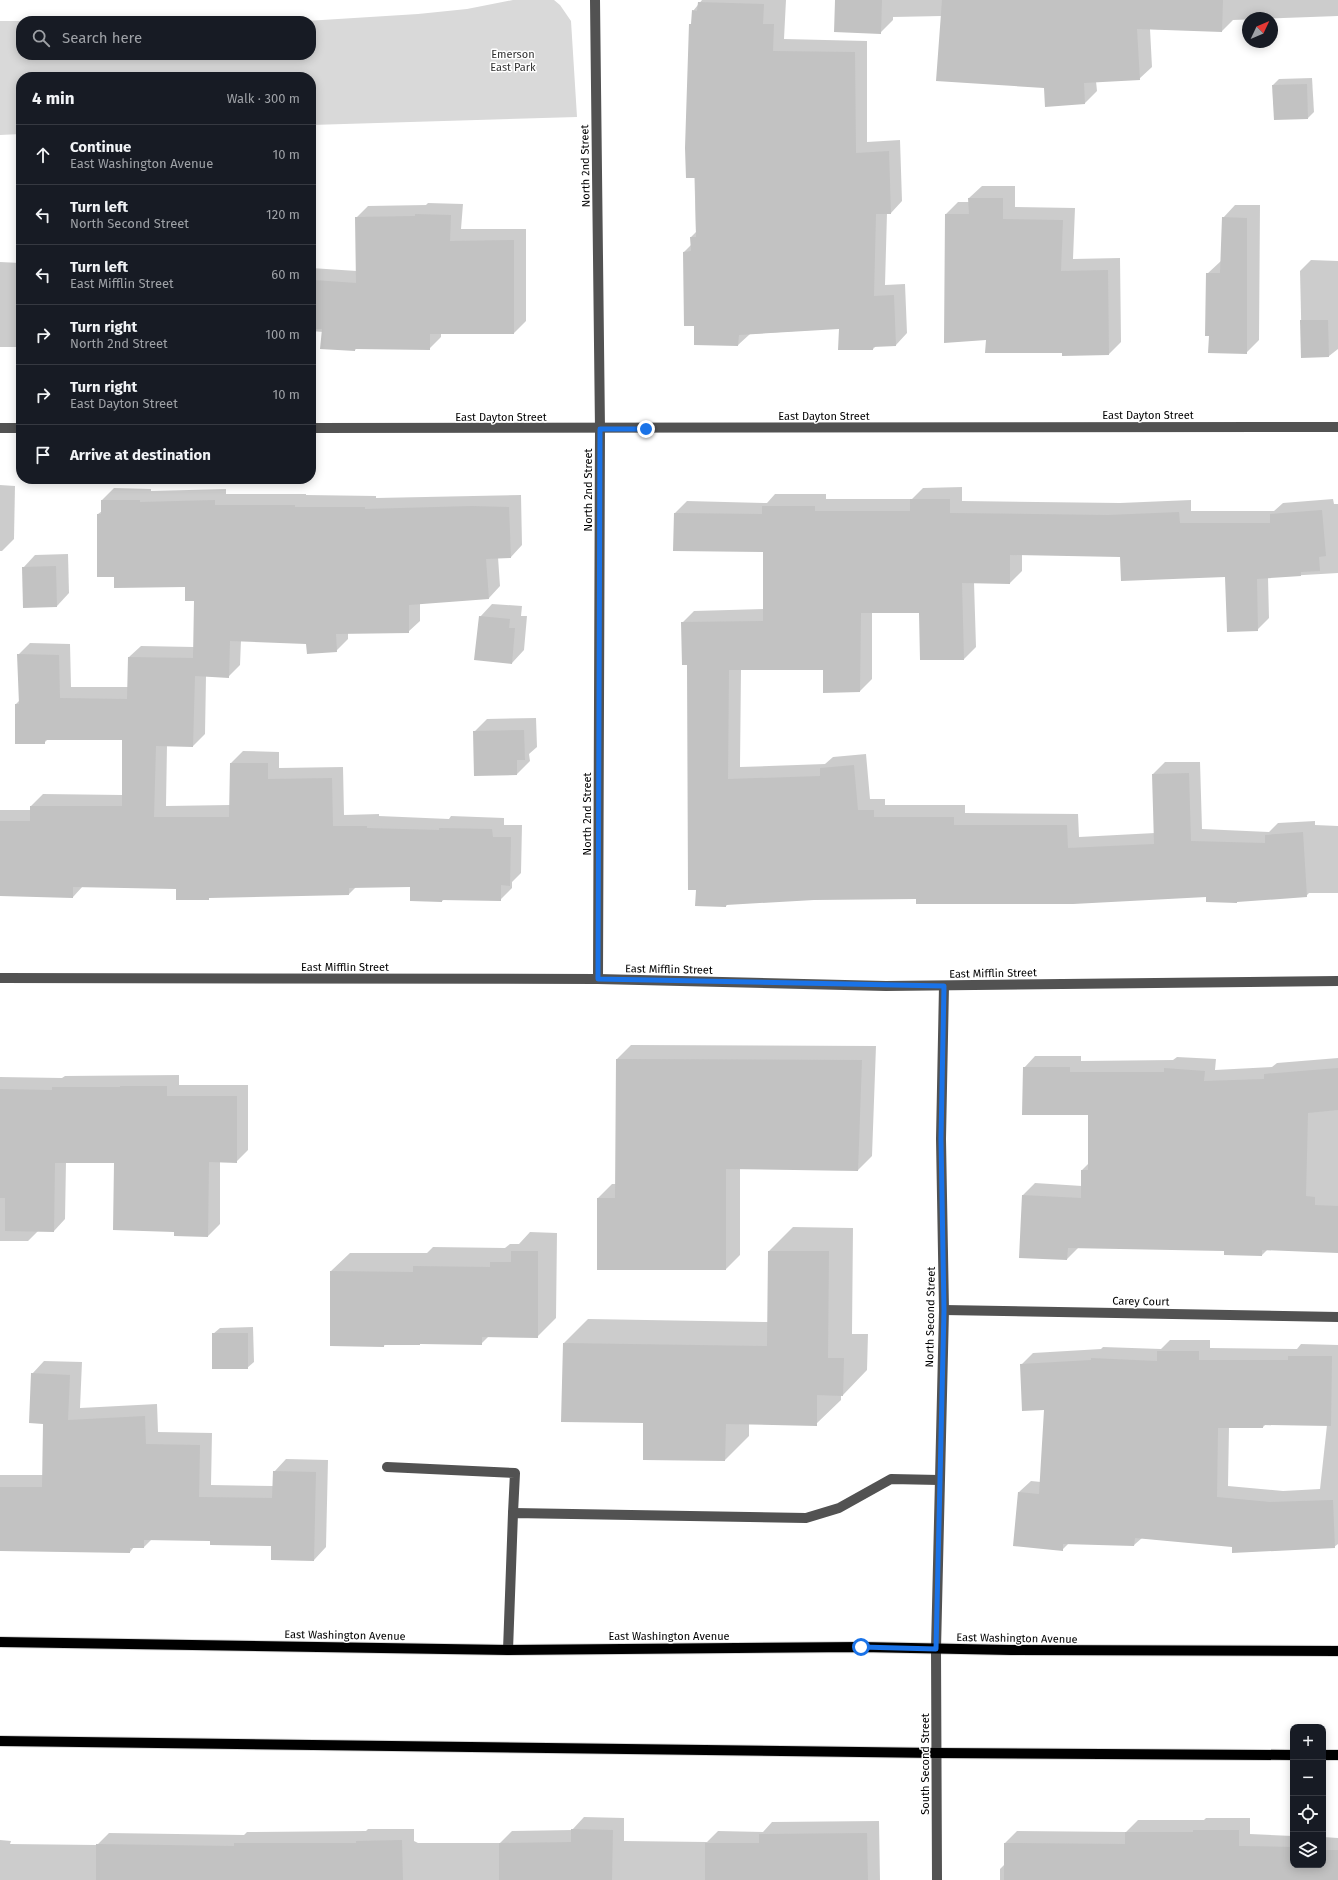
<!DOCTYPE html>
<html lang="en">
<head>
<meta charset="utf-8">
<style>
  body { margin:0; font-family:"Fira Sans",sans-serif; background:#242831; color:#f1f3f6 }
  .controls { position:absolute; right:12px; bottom:12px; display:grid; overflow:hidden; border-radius:8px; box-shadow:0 2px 10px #0003 }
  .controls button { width:36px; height:36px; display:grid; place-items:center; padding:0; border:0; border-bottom:1px solid #363941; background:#171b24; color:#f1f3f6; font:20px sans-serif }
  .compass { position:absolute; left:1242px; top:12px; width:36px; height:36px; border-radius:50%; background:#171b24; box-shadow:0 2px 10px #0003; rotate:46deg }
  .stop { position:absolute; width:12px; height:12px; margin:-9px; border:3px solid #1a73e8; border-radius:50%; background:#fff }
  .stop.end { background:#1a73e8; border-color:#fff; box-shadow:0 1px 4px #0008 }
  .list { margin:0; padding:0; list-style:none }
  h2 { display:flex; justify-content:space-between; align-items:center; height:52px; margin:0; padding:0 16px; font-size:17px }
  h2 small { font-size:13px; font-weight:400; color:#9ea1a6 }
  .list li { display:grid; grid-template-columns:26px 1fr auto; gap:12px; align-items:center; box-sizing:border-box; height:60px; padding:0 16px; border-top:1px solid #363941 }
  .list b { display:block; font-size:15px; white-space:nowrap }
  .list p { margin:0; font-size:13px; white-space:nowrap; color:#9ea1a6 }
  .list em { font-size:13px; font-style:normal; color:#9ea1a6 }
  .icon { flex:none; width:22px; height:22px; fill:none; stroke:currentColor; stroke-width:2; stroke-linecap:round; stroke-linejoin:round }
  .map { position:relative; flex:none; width:1338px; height:1880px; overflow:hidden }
  .search { position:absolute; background:#171b24; box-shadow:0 2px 10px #0003; left:16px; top:16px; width:300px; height:44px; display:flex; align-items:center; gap:10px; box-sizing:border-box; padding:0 14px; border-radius:16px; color:#9ea1a6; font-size:15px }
  .panel { position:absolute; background:#171b24; box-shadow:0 2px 10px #0003; left:16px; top:72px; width:300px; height:412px; border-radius:16px }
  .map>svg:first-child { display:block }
</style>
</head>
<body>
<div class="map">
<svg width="1338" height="1880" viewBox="0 0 1338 1880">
  <rect width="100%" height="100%" fill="#fff"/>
  <path fill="#d9d9d9" d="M 513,0 L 554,0 L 560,5 L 571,21 L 577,117 L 311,125 L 311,77 L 21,77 L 21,134 L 0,135 L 0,21 L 21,21 L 21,55 L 311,55 L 311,21 L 306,21 L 418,14 L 467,9 Z"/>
  <g fill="#0003" fill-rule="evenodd">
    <path d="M 702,0 L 786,0 L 784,39 L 867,41 L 867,142 L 900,140 L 902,201 L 891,213 L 887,213 L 885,285 L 905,284 L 907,333 L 896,345 L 876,346 L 873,349 L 840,328 L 750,334 L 738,345 L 695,344 L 695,325 L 684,252 L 692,244 L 691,237 L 696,232 L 690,25 L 693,22 L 693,11 Z"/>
    <path d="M 836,0 L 1338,0 L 1338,16 L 1233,20 L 1222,31 L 1150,29 L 1152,67 L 1139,79 L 1096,81 L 1097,91 L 1085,103 L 1044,87 L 942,16 L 893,17 L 893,20 L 880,33 Z"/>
    <path d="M 1312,78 L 1314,112 L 1308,118 L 1273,85 L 1279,79 Z"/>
    <path d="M 982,186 L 1015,186 L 1015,207 L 1075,208 L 1073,259 L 1120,258 L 1121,342 L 1109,354 L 1063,352 L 987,339 L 946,214 L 958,202 L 970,202 L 969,198 Z"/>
    <path d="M 428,203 L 463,204 L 461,229 L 526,229 L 526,321 L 514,333 L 441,333 L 441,337 L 429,349 L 357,348 L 355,350 L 323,332 L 311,331 L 311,268 L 357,271 L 356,218 L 368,206 L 426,205 Z"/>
    <path d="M 1235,205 L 1260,205 L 1259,340 L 1246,353 L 1210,335 L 1207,274 L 1221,261 L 1223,218 Z"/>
    <path d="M 1311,260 L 1338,261 L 1338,349 L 1329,356 L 1302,357 L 1300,271 Z"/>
    <path d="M 0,262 L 21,263 L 21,347 L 0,347 Z"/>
    <path d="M 0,485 L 15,486 L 14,539 L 2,551 L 0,551 Z"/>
    <path d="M 962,487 L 962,501 L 1120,503 L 1191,500 L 1191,511 L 1274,511 L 1283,503 L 1333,499 L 1334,504 L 1338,504 L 1338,573 L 1268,577 L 1269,618 L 1257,630 L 1226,576 L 1121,556 L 1022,554 L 1022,571 L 1010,583 L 974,582 L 976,647 L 964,659 L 920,612 L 872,612 L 872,679 L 860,691 L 824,669 L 741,669 L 740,767 L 825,764 L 833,757 L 866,754 L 870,799 L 885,799 L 885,805 L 965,805 L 965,813 L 1078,814 L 1079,837 L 1155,833 L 1153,774 L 1165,762 L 1200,762 L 1202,829 L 1269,832 L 1278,823 L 1315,821 L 1315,825 L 1338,826 L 1338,893 L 1309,893 L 1306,896 L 1239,900 L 1237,902 L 1207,896 L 814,899 L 728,904 L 726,906 L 697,889 L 688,664 L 682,623 L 694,611 L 764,609 L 764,551 L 675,513 L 687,501 L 767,503 L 775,494 L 826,494 L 826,499 L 912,499 L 923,488 Z"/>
    <path d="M 114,488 L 151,489 L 151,491 L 226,489 L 226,494 L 306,494 L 306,495 L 376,496 L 376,498 L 521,495 L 522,545 L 511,557 L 498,557 L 500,586 L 489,598 L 420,603 L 420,621 L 408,632 L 348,633 L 348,639 L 336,651 L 307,643 L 241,640 L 240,665 L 228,677 L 206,676 L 205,734 L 193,746 L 167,745 L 166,806 L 230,805 L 231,763 L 243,751 L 279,752 L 279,768 L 343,767 L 344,815 L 379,814 L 379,816 L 449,819 L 451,816 L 504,818 L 504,825 L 522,825 L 521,873 L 512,882 L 512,888 L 500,900 L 445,899 L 442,901 L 411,886 L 356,887 L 349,894 L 210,897 L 208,899 L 177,888 L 83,886 L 73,897 L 0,895 L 0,810 L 31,810 L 31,806 L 43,794 L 123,795 L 123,739 L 48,739 L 44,743 L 16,743 L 16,704 L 20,700 L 18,655 L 30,643 L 70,644 L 71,687 L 128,687 L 129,657 L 141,646 L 194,647 L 195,600 L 186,586 L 115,575 L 98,514 L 102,511 L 102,500 Z"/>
    <path d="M 68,554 L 69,593 L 57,606 L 23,568 L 35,555 Z"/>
    <path d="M 492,604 L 522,606 L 521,616 L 527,616 L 524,650 L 512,663 L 480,617 Z"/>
    <path d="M 536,718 L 537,747 L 529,754 L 530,761 L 517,774 L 474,732 L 487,719 Z"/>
    <path d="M 631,1045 L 876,1046 L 872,1156 L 858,1170 L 740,1168 L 740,1255 L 726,1269 L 598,1269 L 598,1198 L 612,1184 L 616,1184 L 617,1059 Z"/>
    <path d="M 1035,1056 L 1081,1056 L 1081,1061 L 1173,1060 L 1177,1057 L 1216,1059 L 1215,1070 L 1272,1067 L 1277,1063 L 1338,1058 L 1338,1252 L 1268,1249 L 1262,1255 L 1225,1250 L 1079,1247 L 1067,1259 L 1020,1257 L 1023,1195 L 1035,1183 L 1082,1186 L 1082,1170 L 1089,1163 L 1089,1114 L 1024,1068 Z"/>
    <path d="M 179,1075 L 179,1085 L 248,1085 L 248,1150 L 236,1162 L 220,1162 L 220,1224 L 208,1236 L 175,1231 L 115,1162 L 66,1162 L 65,1219 L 54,1231 L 39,1230 L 28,1241 L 0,1241 L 0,1077 L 62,1078 L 65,1076 Z"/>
    <path d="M 793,1227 L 853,1228 L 852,1334 L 868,1334 L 867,1370 L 843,1395 L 841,1395 L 841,1400 L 816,1424 L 749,1423 L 749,1436 L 725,1460 L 644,1422 L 564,1343 L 588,1319 L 768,1322 L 769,1251 Z"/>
    <path d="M 530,1232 L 557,1233 L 556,1318 L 537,1337 L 489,1336 L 481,1344 L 385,1344 L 384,1346 L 331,1271 L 350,1253 L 427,1253 L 433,1247 L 505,1248 L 510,1244 L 519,1244 Z"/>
    <path d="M 253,1327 L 254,1362 L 247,1368 L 213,1334 L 220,1328 Z"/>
    <path d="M 1170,1340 L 1210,1340 L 1210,1348 L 1297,1349 L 1301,1344 L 1338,1345 L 1338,1544 L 1334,1547 L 1233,1546 L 1142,1538 L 1134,1545 L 1069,1543 L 1062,1550 L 1019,1492 L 1031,1481 L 1041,1482 L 1045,1409 L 1021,1365 L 1033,1353 L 1101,1349 L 1103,1347 L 1161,1349 ZM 1266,1424 L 1327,1425 L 1320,1489 L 1283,1491 L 1228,1486 L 1229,1427 L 1263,1427 Z"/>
    <path d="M 44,1361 L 82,1362 L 80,1408 L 157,1404 L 158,1432 L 212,1433 L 211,1485 L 273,1486 L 274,1472 L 286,1459 L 328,1460 L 326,1547 L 314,1560 L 272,1545 L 211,1540 L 152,1539 L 144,1547 L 134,1547 L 130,1552 L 0,1550 L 0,1475 L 43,1475 L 44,1423 L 32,1374 Z"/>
    <path d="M 584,1817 L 624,1818 L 624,1841 L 707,1842 L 718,1831 L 763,1832 L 772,1822 L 879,1821 L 880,1880 L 0,1880 L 0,1840 L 11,1841 L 10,1844 L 97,1845 L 109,1833 L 244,1835 L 247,1832 L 366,1831 L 368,1829 L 414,1829 L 414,1841 L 418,1843 L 500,1843 L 512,1831 L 572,1830 Z"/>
    <path d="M 1206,1818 L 1250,1818 L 1250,1834 L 1293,1836 L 1293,1865 L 1323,1865 L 1323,1837 L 1338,1838 L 1338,1880 L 1000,1880 L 1000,1869 L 1005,1864 L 1005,1843 L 1017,1831 L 1126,1832 L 1138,1820 L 1204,1820 Z"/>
  </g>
  <g fill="#c2c2c2">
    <path d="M 835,0 L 882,0 L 881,34 L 834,32 Z"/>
    <path d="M 942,0 L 1223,0 L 1222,32 L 1137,29 L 1140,80 L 1084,83 L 1085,104 L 1045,107 L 1044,88 L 936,81 Z"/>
    <path d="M 698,2 L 764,4 L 763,24 L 774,24 L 773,51 L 855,52 L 856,153 L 889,151 L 891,214 L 876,214 L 874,296 L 894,295 L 896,346 L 873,347 L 873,350 L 838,350 L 839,329 L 739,335 L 738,346 L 694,345 L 694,326 L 684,326 L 683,252 L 691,251 L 690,237 L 696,237 L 695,178 L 686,178 L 685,148 L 689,24 L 691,24 L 692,10 L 697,11 Z"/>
    <path d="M 1307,84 L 1308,119 L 1274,120 L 1272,85 Z"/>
    <path d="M 968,198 L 1003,198 L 1003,219 L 1063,220 L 1061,271 L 1108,270 L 1109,355 L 1062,356 L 1062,353 L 985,353 L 986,340 L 944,343 L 945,214 L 969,214 Z"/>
    <path d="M 415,214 L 451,215 L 450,241 L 514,240 L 514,334 L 430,334 L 430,350 L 355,349 L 355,351 L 320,349 L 322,329 L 311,329 L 314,280 L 356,283 L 355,217 L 415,216 Z"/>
    <path d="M 1222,217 L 1247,218 L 1247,354 L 1208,353 L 1209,336 L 1205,336 L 1206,273 L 1220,273 Z"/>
    <path d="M 1300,320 L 1328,320 L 1329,357 L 1301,358 Z"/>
    <path d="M 910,499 L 950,499 L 950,513 L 1108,515 L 1179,512 L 1180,523 L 1270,523 L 1270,514 L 1322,510 L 1326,556 L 1319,557 L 1320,571 L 1301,572 L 1301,576 L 1257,579 L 1258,631 L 1227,632 L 1225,577 L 1121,581 L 1120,557 L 1010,555 L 1010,584 L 962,583 L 964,660 L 920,660 L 919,613 L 861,613 L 860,692 L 823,693 L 823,670 L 729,670 L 728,779 L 820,776 L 820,768 L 854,765 L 858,810 L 874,810 L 874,817 L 954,817 L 954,825 L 1067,825 L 1068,848 L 1154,844 L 1152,774 L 1189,773 L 1191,841 L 1265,843 L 1265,835 L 1303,832 L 1307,897 L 1237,902 L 1237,903 L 1206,902 L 1206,897 L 1073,904 L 916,904 L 916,899 L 814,900 L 726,905 L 726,907 L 695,906 L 696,890 L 688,890 L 687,665 L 682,665 L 681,622 L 763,621 L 763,552 L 673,551 L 674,513 L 762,514 L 762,506 L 815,506 L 815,511 L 910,511 Z"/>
    <path d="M 101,500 L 140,500 L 140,502 L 215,500 L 215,505 L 295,505 L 295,507 L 365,507 L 365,509 L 472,506 L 509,507 L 511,558 L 486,559 L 489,599 L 409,605 L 409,633 L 336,634 L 337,652 L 307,654 L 306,644 L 230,641 L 229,678 L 195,676 L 193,747 L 156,746 L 154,817 L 229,817 L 230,763 L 268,763 L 268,779 L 332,778 L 333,826 L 367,826 L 367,828 L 439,830 L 439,828 L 492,829 L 493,837 L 511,837 L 510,886 L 501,885 L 501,901 L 442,900 L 442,902 L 410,901 L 410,887 L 349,888 L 349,895 L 209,898 L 209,900 L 176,900 L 176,889 L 73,887 L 73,898 L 0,896 L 0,821 L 30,821 L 30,806 L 122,806 L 122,740 L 45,740 L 45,744 L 15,744 L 15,704 L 19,704 L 17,654 L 59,655 L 60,698 L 127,699 L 128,657 L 193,658 L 194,601 L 185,601 L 185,587 L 114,588 L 114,577 L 97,577 L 97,514 L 101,514 Z"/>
    <path d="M 56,566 L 57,607 L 23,608 L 22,567 Z"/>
    <path d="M 479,616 L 510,619 L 509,628 L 515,628 L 512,664 L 474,660 Z"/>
    <path d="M 524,730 L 525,760 L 517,760 L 517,775 L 474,776 L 473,731 Z"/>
    <path d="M 616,1059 L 862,1060 L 858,1171 L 726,1169 L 726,1270 L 597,1270 L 597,1198 L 615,1198 Z"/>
    <path d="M 1023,1067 L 1070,1067 L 1070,1072 L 1164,1072 L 1164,1068 L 1205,1071 L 1204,1081 L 1264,1079 L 1264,1074 L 1338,1068 L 1338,1110 L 1308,1113 L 1306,1196 L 1315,1197 L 1315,1205 L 1338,1206 L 1338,1253 L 1262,1250 L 1262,1256 L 1224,1255 L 1224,1251 L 1068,1248 L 1067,1260 L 1019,1258 L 1022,1195 L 1081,1198 L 1081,1170 L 1088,1170 L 1088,1115 L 1022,1115 Z"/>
    <path d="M 120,1086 L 167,1086 L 167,1096 L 237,1096 L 237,1163 L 209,1162 L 208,1237 L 174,1236 L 174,1232 L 113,1230 L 114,1163 L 55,1163 L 54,1232 L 5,1231 L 5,1198 L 0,1198 L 0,1089 L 52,1090 L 52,1087 L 120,1087 Z"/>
    <path d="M 511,1251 L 538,1251 L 538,1338 L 482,1337 L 482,1345 L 420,1344 L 420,1345 L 384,1345 L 384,1347 L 330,1346 L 330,1271 L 413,1272 L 413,1266 L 490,1267 L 490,1262 L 511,1262 Z"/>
    <path d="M 768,1251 L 829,1251 L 828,1358 L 844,1358 L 843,1396 L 817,1395 L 817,1426 L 726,1424 L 725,1461 L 643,1460 L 643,1423 L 561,1422 L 563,1343 L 767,1346 Z"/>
    <rect x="212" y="1333" width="36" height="36"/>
    <path d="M 1157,1351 L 1199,1351 L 1199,1360 L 1288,1360 L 1288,1356 L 1332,1356 L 1331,1426 L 1263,1425 L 1263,1428 L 1218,1428 L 1217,1497 L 1270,1502 L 1333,1500 L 1335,1548 L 1232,1553 L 1232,1547 L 1135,1538 L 1134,1546 L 1063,1544 L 1063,1551 L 1013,1546 L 1018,1492 L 1039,1494 L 1044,1410 L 1022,1411 L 1020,1364 L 1091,1360 L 1091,1358 L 1157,1361 Z"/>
    <path d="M 31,1373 L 70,1375 L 68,1420 L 145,1416 L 146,1444 L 200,1445 L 199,1497 L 272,1498 L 273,1471 L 316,1472 L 314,1561 L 271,1560 L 271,1546 L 210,1545 L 210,1541 L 144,1540 L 144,1548 L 130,1548 L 130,1553 L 0,1551 L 0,1487 L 42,1487 L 43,1424 L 29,1423 Z"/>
    <path d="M 571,1829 L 613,1830 L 612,1880 L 499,1880 L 499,1843 L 571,1842 Z"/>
    <path d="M 1193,1830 L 1239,1830 L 1239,1846 L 1293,1847 L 1293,1865 L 1323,1865 L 1323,1850 L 1338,1850 L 1338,1880 L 1004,1880 L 1004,1843 L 1125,1844 L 1125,1832 L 1193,1832 Z"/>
    <path d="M 867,1833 L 868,1880 L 705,1880 L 705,1843 L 759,1843 L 759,1834 Z"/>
    <path d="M 402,1840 L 403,1880 L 96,1880 L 96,1844 L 234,1846 L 234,1843 L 356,1843 L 356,1841 Z"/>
  </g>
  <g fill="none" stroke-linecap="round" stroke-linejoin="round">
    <defs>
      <g id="major">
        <path d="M 0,1642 L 508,1650 L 861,1647 L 1011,1650 L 1338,1651"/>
        <path d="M 0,1741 L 937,1753 L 1293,1755"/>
        <path d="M 1323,1755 L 1338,1755"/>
      </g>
    </defs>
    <use href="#major" stroke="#dbdbdb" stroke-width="12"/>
    <g stroke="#525252" stroke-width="10">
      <path d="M 595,0 L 600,429 L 598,979"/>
      <path d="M 0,428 L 21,428"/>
      <path d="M 311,428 L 1338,427"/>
      <path d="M 0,978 L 598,979 L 886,986 L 1338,981"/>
      <path d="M 944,1310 L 1338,1317"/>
      <path d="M 387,1467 L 515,1473 L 513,1513"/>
      <path d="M 508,1650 L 513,1513 L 806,1518 L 839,1508 L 891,1479 L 939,1480"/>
      <path d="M 937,1880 L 936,1649 L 944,1310 L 941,1139 L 944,986"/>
    </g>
    <use href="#major" stroke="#000" stroke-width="10"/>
  </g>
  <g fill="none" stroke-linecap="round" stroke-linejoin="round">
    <path stroke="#1a73e8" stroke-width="5" d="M 646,429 L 600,429 L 598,979 L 944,986 L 941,1139 L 944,1310 L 936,1649 L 861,1647"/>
  </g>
  <g text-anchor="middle" stroke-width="3" stroke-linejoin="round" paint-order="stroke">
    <g font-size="11" fill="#303030" stroke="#fff">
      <text x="513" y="58">Emerson<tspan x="513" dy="13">East Park</tspan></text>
    </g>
    <g font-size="11" fill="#000" stroke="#fff">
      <text transform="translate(585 166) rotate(-91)" y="4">North 2nd Street</text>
      <text x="1148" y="419">East Dayton Street</text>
      <text x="824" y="420">East Dayton Street</text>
      <text x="501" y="421">East Dayton Street</text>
      <text transform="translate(588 490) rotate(-90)" y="4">North 2nd Street</text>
      <text transform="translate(587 814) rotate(-90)" y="4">North 2nd Street</text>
      <text x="345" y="971">East Mifflin Street</text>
      <text transform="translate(669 969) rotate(1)" y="4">East Mifflin Street</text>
      <text transform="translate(993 973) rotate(-1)" y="4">East Mifflin Street</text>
      <text transform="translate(1141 1301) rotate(1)" y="4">Carey Court</text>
      <text transform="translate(930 1317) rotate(-89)" y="4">North Second Street</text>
      <text transform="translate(345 1635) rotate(1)" y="4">East Washington Avenue</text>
      <text x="669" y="1640">East Washington Avenue</text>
      <text transform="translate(1017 1638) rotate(1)" y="4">East Washington Avenue</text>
      <text transform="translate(925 1764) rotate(-90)" y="4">South Second Street</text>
    </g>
  </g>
</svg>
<div class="controls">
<button>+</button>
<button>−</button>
<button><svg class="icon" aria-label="locate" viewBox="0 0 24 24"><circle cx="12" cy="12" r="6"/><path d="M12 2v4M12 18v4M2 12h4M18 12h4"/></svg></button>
<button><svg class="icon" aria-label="layers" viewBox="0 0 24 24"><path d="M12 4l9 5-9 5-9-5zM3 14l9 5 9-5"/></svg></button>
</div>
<svg class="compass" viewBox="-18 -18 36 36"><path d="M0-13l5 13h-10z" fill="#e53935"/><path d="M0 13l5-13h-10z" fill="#9ea1a6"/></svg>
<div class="stop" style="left:861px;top:1647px"></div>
<div class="stop end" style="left:646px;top:429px"></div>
<div class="search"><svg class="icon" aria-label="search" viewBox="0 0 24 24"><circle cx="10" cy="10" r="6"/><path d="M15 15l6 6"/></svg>Search here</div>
<section class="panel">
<h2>4 min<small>Walk · 300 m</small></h2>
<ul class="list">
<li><svg class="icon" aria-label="ahead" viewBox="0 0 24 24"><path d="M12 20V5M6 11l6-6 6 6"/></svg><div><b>Continue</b><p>East Washington Avenue</p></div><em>10 m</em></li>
<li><svg class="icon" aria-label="left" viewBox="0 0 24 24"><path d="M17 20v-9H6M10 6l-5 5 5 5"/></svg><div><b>Turn left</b><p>North Second Street</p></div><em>120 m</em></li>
<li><svg class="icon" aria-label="left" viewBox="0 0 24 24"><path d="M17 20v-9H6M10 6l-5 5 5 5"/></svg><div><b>Turn left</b><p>East Mifflin Street</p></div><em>60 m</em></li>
<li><svg class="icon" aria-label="right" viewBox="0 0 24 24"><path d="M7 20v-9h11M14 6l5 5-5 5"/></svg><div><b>Turn right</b><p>North 2nd Street</p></div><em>100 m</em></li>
<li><svg class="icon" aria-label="right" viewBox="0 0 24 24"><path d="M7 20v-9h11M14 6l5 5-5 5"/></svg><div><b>Turn right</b><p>East Dayton Street</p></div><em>10 m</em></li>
<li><svg class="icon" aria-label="arrive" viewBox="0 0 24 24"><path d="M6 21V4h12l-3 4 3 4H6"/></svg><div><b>Arrive at destination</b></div></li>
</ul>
</section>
</div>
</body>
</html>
